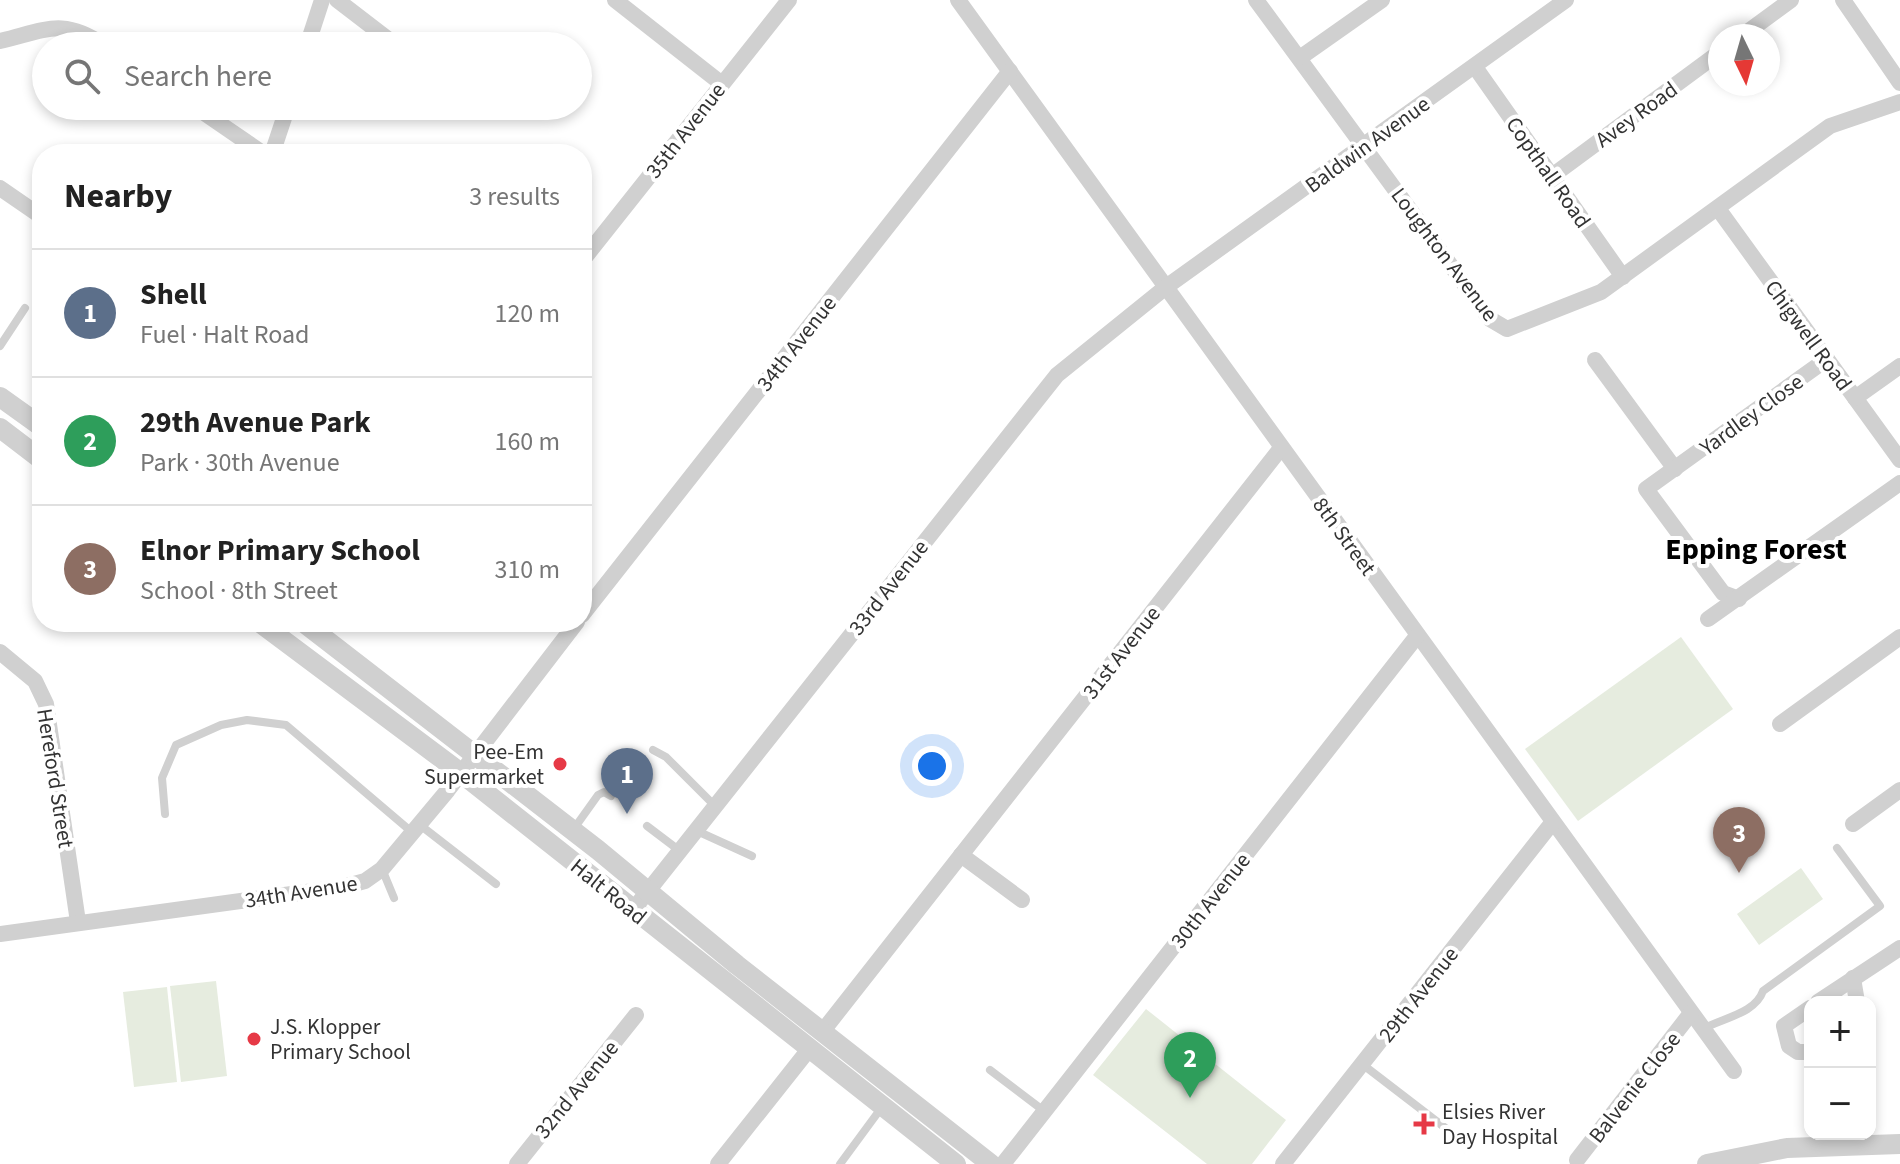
<!DOCTYPE html>
<html lang="en">
<head>
<meta charset="utf-8">
<style>
  body { margin:0; font-family:"Source Sans 3",sans-serif; background:#f2f2f2; color:#222 }
  .controls { position:absolute; right:24px; bottom:24px; display:grid; overflow:hidden; border-radius:16px; box-shadow:0 4px 12px #0003 }
  .controls button { width:72px; height:72px; display:grid; place-items:center; padding:0; border:0; border-bottom:2px solid #e0e0e0; background:#fff; color:#222; font:40px sans-serif }
  .compass { position:absolute; left:1708px; top:24px; width:72px; height:72px; border-radius:50%; background:#fff; box-shadow:0 4px 12px #0003; rotate:175deg }
  .you { position:absolute; left:932px; top:766px; width:28px; height:28px; margin:-20px; border:6px solid #fff; border-radius:50%; background:#1a73e8; box-shadow:0 0 0 12px #1a73e833 }
  .badge { display:grid; place-items:center; width:52px; height:52px; border-radius:50%; background:#e63946; color:#fff; font-size:26px; font-weight:700 }
  .pin { position:absolute; translate:-50% -66px; filter:drop-shadow(0 2px 4px #0008) }
  .pin::after { content:''; position:absolute; top:42px; width:28px; height:24px; background:inherit; clip-path:polygon(0 0,100% 0,50% 100%) }
  .list { margin:0; padding:0; list-style:none }
  h2 { display:flex; justify-content:space-between; align-items:center; height:104px; margin:0; padding:0 32px; font-size:34px }
  h2 small { font-size:26px; font-weight:400; color:#767676 }
  .list li { display:grid; grid-template-columns:52px 1fr auto; gap:24px; align-items:center; box-sizing:border-box; height:128px; padding:0 32px; border-top:2px solid #e0e0e0 }
  .list b { display:block; font-size:30px; white-space:nowrap }
  .list p { margin:0; font-size:26px; white-space:nowrap; color:#767676 }
  .list em { font-size:26px; font-style:normal; color:#767676 }
  .icon { flex:none; width:44px; height:44px; fill:none; stroke:currentColor; stroke-width:2; stroke-linecap:round; stroke-linejoin:round }
  .map { position:relative; flex:none; width:1900px; height:1164px; overflow:hidden }
  .search { position:absolute; background:#fff; box-shadow:0 4px 12px #0003; left:32px; top:32px; width:560px; height:88px; display:flex; align-items:center; gap:20px; box-sizing:border-box; padding:0 28px; border-radius:44px; color:#767676; font-size:30px }
  .panel { position:absolute; background:#fff; box-shadow:0 4px 12px #0003; left:32px; top:144px; width:560px; height:488px; border-radius:32px }
  .map>svg:first-child { display:block }
</style>
</head>
<body>
<div class="map">
<svg width="1900" height="1164" viewBox="0 0 1900 1164">
  <rect width="100%" height="100%" fill="#fff"/>
  <g fill="#e6ecdf">
    <path d="M 1681,637 L 1733,709 L 1578,821 L 1525,749 Z"/>
    <path d="M 1801,868 L 1823,899 L 1759,945 L 1737,914 Z"/>
    <path d="M 216,981 L 227,1076 L 181,1082 L 170,986 Z"/>
    <path d="M 167,987 L 177,1082 L 134,1087 L 123,992 Z"/>
    <path d="M 1146,1009 L 1286,1120 L 1252,1164 L 1207,1164 L 1093,1075 Z"/>
  </g>
  <g fill="none" stroke-linecap="round" stroke-linejoin="round">
    <g stroke="#d0d0d0" stroke-width="8">
      <path d="M 0,346 L 25,308"/>
      <path d="M 653,750 L 666,757 L 716,807"/>
      <path d="M 165,814 L 162,778 L 176,745 L 221,725 L 247,720 L 286,725 L 413,833"/>
      <path d="M 420,825 L 496,884"/>
      <path d="M 647,826 L 680,851"/>
      <path d="M 573,830 L 598,795 L 604,792 L 611,796"/>
      <path d="M 697,831 L 752,856"/>
      <path d="M 382,869 L 394,898"/>
      <path d="M 1703,1029 C 1722,1018 1755,1014 1763,991 L 1880,906 L 1837,848"/>
      <path d="M 1362,1064 L 1448,1130"/>
      <path d="M 990,1070 L 1044,1111"/>
      <path d="M 840,1164 L 882,1107"/>
    </g>
    <g stroke="#d0d0d0" stroke-width="16">
      <path d="M 337,0 L 397,46"/>
      <path d="M 615,0 L 722,84"/>
      <path d="M 958,0 L 1734,1071"/>
      <path d="M 1256,0 L 1490,319 L 1507,329 L 1601,292 L 1830,126 L 1900,102"/>
      <path d="M 1843,0 L 1900,83"/>
      <path d="M 1742,36 L 1791,0"/>
      <path d="M 0,41 C 46,30 63,17 105,46"/>
      <path d="M 307,46 L 322,0"/>
      <path d="M 1301,57 L 1382,0"/>
      <path d="M 1475,67 L 1623,277"/>
      <path d="M 194,106 L 264,154"/>
      <path d="M 272,154 L 288,106"/>
      <path d="M 1552,176 L 1720,52"/>
      <path d="M 0,188 L 42,217"/>
      <path d="M 1719,210 L 1900,460"/>
      <path d="M 582,261 L 789,0"/>
      <path d="M 1595,360 L 1675,469"/>
      <path d="M 1855,398 L 1900,366"/>
      <path d="M 1739,599 L 1723,593 L 1646,489 L 1827,359"/>
      <path d="M 582,615 L 1010,71"/>
      <path d="M 1708,619 L 1900,483"/>
      <path d="M 0,652 L 35,681 L 46,704 L 78,922"/>
      <path d="M 1780,724 L 1900,637"/>
      <path d="M 1853,824 L 1900,790"/>
      <path d="M 961,855 L 1022,900"/>
      <path d="M 633,910 L 1057,375 L 1166,287 L 1566,0"/>
      <path d="M 0,934 L 343,887 L 365,881 L 382,869 L 448,790 L 577,622"/>
      <path d="M 1853,978 L 1857,1002"/>
      <path d="M 1818,1002 L 1900,948"/>
      <path d="M 1810,1008 L 1784,1026 L 1789,1046 L 1798,1052 L 1810,1052"/>
      <path d="M 822,1032 L 1281,448"/>
      <path d="M 1577,1160 L 1691,1013"/>
      <path d="M 517,1164 L 636,1015"/>
      <path d="M 718,1164 L 810,1048"/>
      <path d="M 1003,1164 L 1417,636"/>
      <path d="M 1283,1164 L 1552,823"/>
    </g>
    <g stroke="#d0d0d0" stroke-width="20">
      <path d="M 0,397 L 42,427"/>
      <path d="M 0,428 L 42,460"/>
      <path d="M 259,622 L 461,773 L 956,1164"/>
      <path d="M 303,622 L 598,850 L 737,965 L 991,1164"/>
      <path d="M 1707,1164 L 1787,1148 L 1900,1144"/>
    </g>
  </g>
  <g fill="#e63946" stroke="#fff" stroke-width="3">
    <circle cx="560" cy="764" r="8"/>
    <circle cx="254" cy="1039" r="8"/>
    <path d="M1420 1112h8v8h8v8h-8v8h-8v-8h-8v-8h8z"/>
  </g>
  <g text-anchor="middle" stroke-width="8" stroke-linejoin="round" paint-order="stroke">
    <g font-size="22" fill="#333" stroke="#fff">
      <text transform="translate(1636 114) rotate(-36)" y="8">Avey Road</text>
      <text transform="translate(685 130) rotate(-52)" y="8">35th Avenue</text>
      <text transform="translate(1367 144) rotate(-36)" y="8">Baldwin Avenue</text>
      <text transform="translate(1549 172) rotate(55)" y="8">Copthall Road</text>
      <text transform="translate(1445 254) rotate(53)" y="8">Loughton Avenue</text>
      <text transform="translate(1809 335) rotate(54)" y="8">Chigwell Road</text>
      <text transform="translate(796 343) rotate(-52)" y="8">34th Avenue</text>
      <text transform="translate(1751 414) rotate(-36)" y="8">Yardley Close</text>
      <text transform="translate(1345 536) rotate(54)" y="8">8th Street</text>
      <text transform="translate(888 587) rotate(-52)" y="8">33rd Avenue</text>
      <text transform="translate(1121 652) rotate(-52)" y="8">31st Avenue</text>
      <text transform="translate(56 778) rotate(81)" y="8">Hereford Street</text>
      <text transform="translate(301 891) rotate(-9)" y="8">34th Avenue</text>
      <text transform="translate(609 891) rotate(39)" y="8">Halt Road</text>
      <text transform="translate(1210 900) rotate(-52)" y="8">30th Avenue</text>
      <text transform="translate(1418 994) rotate(-52)" y="8">29th Avenue</text>
      <text transform="translate(1634 1087) rotate(-52)" y="8">Balvenie Close</text>
      <text transform="translate(576 1089) rotate(-51)" y="8">32nd Avenue</text>
    </g>
    <g font-size="22" fill="#333" stroke="#fff" text-anchor="start">
      <text x="544" y="759" text-anchor="end">Pee-Em<tspan x="544" dy="25">Supermarket</tspan></text>
      <text x="270" y="1034">J.S. Klopper<tspan x="270" dy="25">Primary School</tspan></text>
      <text x="1442" y="1119">Elsies River<tspan x="1442" dy="25">Day Hospital</tspan></text>
    </g>
    <g font-size="30" font-weight="bold" fill="#000" stroke="#fff">
      <text x="1756" y="559">Epping Forest</text>
    </g>
  </g>
</svg>
<div class="controls">
<button>+</button>
<button>−</button>
</div>
<svg class="compass" viewBox="-18 -18 36 36"><path d="M0-13l5 13h-10z" fill="#e53935"/><path d="M0 13l5-13h-10z" fill="#767676"/></svg>
<div class="you"></div>
<div class="pin badge" style="left:627px;top:814px;background:#5c6f8a">1</div>
<div class="pin badge" style="left:1190px;top:1098px;background:#2e9e5b">2</div>
<div class="pin badge" style="left:1739px;top:873px;background:#8d6e63">3</div>
<div class="search"><svg class="icon" aria-label="search" viewBox="0 0 24 24"><circle cx="10" cy="10" r="6"/><path d="M15 15l6 6"/></svg>Search here</div>
<section class="panel">
<h2>Nearby<small>3 results</small></h2>
<ul class="list">
<li><span class="badge" style="background:#5c6f8a">1</span><div><b>Shell</b><p>Fuel · Halt Road</p></div><em>120 m</em></li>
<li><span class="badge" style="background:#2e9e5b">2</span><div><b>29th Avenue Park</b><p>Park · 30th Avenue</p></div><em>160 m</em></li>
<li><span class="badge" style="background:#8d6e63">3</span><div><b>Elnor Primary School</b><p>School · 8th Street</p></div><em>310 m</em></li>
</ul>
</section>
</div>
</body>
</html>
